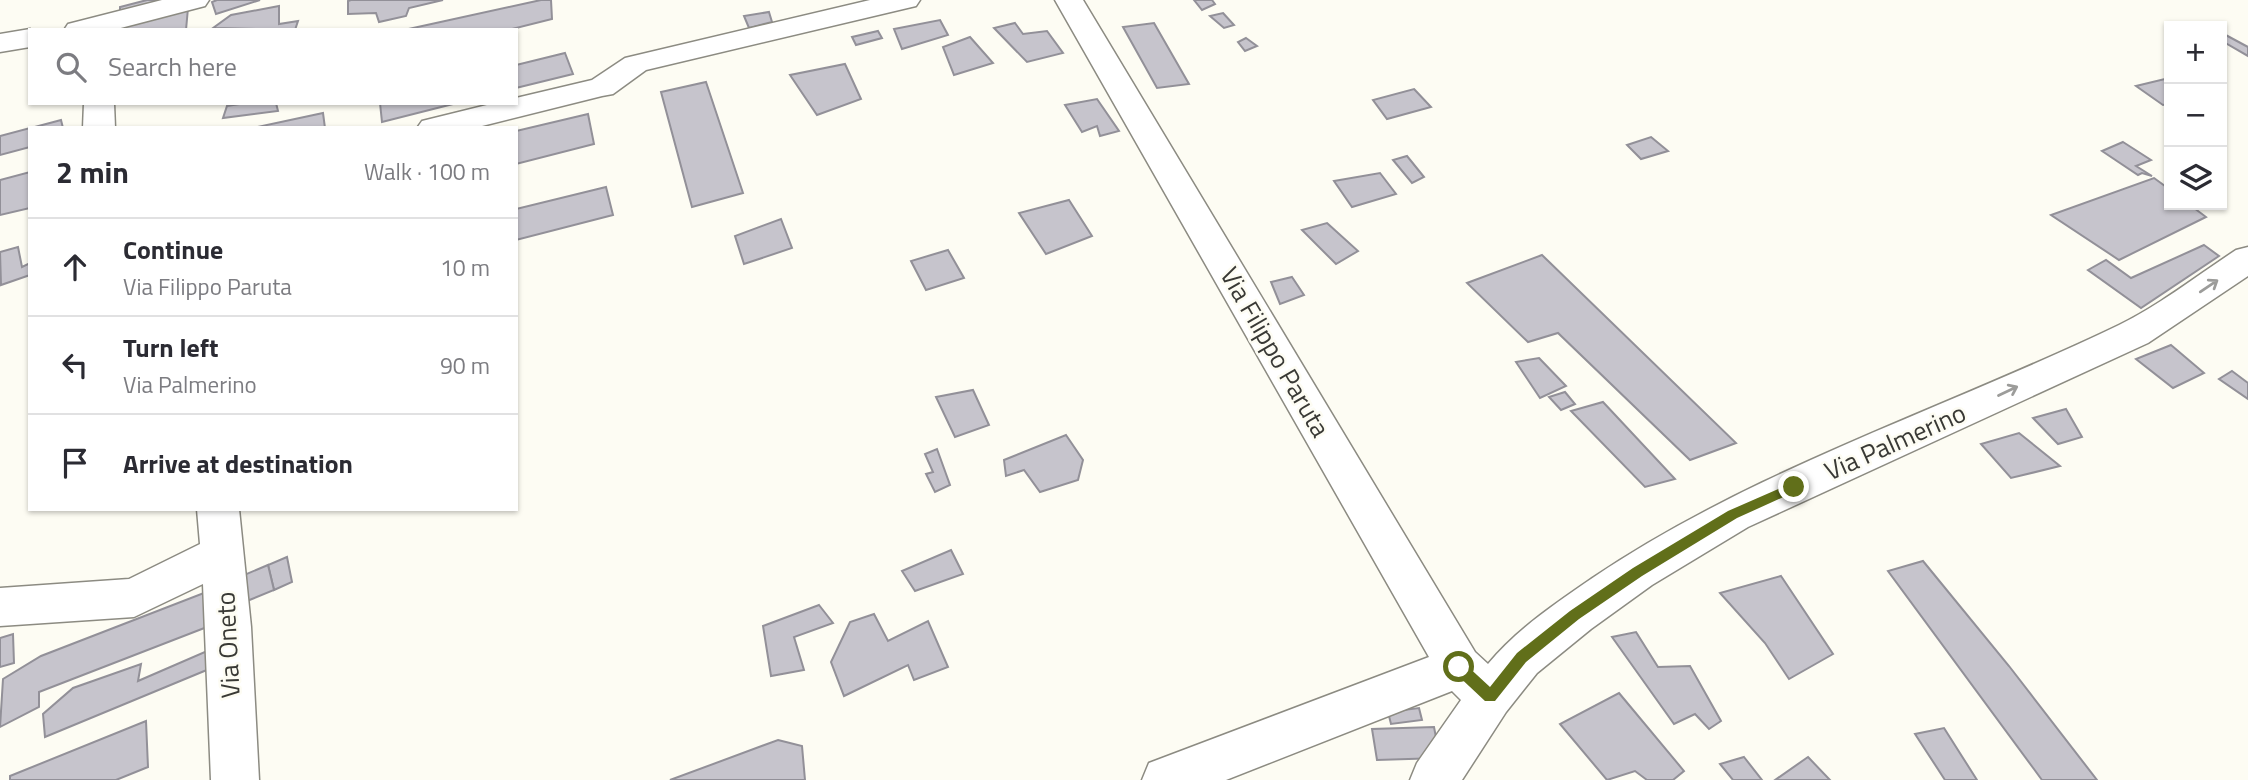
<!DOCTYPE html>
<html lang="en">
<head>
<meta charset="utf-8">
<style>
  body { margin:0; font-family:"Titillium Web",sans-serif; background:#f2f2f3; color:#2b2b33 }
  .controls { position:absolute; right:21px; top:21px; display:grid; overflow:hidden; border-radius:0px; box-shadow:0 2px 5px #0004 }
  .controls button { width:63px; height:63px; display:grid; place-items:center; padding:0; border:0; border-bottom:2px solid #e1e1e2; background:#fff; color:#2b2b33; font:35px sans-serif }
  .stop { position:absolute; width:21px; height:21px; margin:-16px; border:5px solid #616f1a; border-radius:50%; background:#fff }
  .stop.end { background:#616f1a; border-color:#fff; box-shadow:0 2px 7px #0008 }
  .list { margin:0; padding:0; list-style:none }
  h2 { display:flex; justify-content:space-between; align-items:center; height:91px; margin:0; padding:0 28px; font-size:30px }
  h2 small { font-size:23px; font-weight:400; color:#7c7c81 }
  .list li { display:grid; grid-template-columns:46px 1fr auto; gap:21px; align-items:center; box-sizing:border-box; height:98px; padding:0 28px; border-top:2px solid #e1e1e2 }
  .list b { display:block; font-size:26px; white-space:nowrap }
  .list p { margin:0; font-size:23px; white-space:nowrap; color:#7c7c81 }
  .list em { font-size:23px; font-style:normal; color:#7c7c81 }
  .icon { flex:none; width:38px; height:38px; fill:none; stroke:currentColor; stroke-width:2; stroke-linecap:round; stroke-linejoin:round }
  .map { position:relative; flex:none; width:2248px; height:780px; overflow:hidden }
  .search { position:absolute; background:#fff; box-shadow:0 2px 5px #0004; left:28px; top:28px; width:490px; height:77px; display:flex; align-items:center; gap:18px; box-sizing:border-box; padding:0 24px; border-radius:0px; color:#7c7c81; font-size:26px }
  .panel { position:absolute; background:#fff; box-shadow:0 2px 5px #0004; left:28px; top:126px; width:490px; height:385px; border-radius:0px }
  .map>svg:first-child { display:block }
</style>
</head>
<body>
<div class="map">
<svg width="2248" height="780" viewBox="0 0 2248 780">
  <rect width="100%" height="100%" fill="#fdfcf3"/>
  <g fill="#c6c4cc" stroke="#929098" stroke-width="2">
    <path d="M 147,0 L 176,0 L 120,14 L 120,7 Z"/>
    <path d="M 217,0 L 260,0 L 216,14 L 212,2 Z"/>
    <path d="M 351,0 L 443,0 L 409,8 L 406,16 L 379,22 L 376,13 L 348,14 L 348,1 Z"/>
    <path d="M 541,0 L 551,0 L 552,19 L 508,30 L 404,30 Z"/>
    <path d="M 1194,0 L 1212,0 L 1215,4 L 1202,10 Z"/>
    <path d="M 279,6 L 279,24 L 298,21 L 295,30 L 213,28 L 231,15 Z"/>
    <path d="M 188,8 L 186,30 L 117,30 L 116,25 Z"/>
    <path d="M 769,12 L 772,22 L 749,28 L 744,16 Z"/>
    <path d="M 1223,13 L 1234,25 L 1224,28 L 1210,16 Z"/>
    <path d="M 940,20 L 948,35 L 902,49 L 894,29 Z"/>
    <path d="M 1015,23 L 1023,34 L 1047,31 L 1063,53 L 1027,62 L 994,28 Z"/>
    <path d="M 1154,23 L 1189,84 L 1157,88 L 1123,27 Z"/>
    <path d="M 878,31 L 882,38 L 856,45 L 852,37 Z"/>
    <path d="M 2222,33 L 2248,47 L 2248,56 L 2222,41 Z"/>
    <path d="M 970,37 L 993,63 L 954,75 L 943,47 Z"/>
    <path d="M 1246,38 L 1257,46 L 1245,51 L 1238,42 Z"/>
    <path d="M 565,53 L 573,74 L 516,88 L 516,65 Z"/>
    <path d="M 845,64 L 861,99 L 817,115 L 790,75 Z"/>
    <path d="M 2169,78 L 2169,104 L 2163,105 L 2136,86 Z"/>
    <path d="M 706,82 L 743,193 L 692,207 L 661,92 Z"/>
    <path d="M 1414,89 L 1431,107 L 1387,119 L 1373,100 Z"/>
    <path d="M 1097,99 L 1119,131 L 1100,136 L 1097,126 L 1082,132 L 1065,105 Z"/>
    <path d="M 246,103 L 276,103 L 278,111 L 223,118 L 227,106 Z"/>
    <path d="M 380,103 L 457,103 L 382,122 Z"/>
    <path d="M 323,113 L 325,128 L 253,128 Z"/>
    <path d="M 588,114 L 594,144 L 516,164 L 516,131 Z"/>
    <path d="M 61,120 L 63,128 L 31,128 Z"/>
    <path d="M 30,128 L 30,147 L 0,155 L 0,136 Z"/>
    <path d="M 1651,137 L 1668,151 L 1641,159 L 1627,145 Z"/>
    <path d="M 2123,142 L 2151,160 L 2136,166 L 2152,176 L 2142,173 L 2138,175 L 2102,151 Z"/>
    <path d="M 1407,156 L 1424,177 L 1412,183 L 1393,160 Z"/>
    <path d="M 30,172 L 30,208 L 0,215 L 0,180 Z"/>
    <path d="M 1380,173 L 1396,194 L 1352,207 L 1334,181 Z"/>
    <path d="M 2154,178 L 2169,189 L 2169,205 L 2190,205 L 2206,217 L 2119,260 L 2051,215 Z"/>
    <path d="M 606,187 L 613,215 L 516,240 L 516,209 Z"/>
    <path d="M 1069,200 L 1092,236 L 1046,254 L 1019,213 Z"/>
    <path d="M 781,219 L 792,248 L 744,264 L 735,236 Z"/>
    <path d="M 1327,223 L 1358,251 L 1336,264 L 1302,230 Z"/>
    <path d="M 2204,245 L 2219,256 L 2141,308 L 2088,270 L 2106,260 L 2131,278 Z"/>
    <path d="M 18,247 L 22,267 L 30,263 L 30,275 L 1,285 L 0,252 Z"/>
    <path d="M 948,250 L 964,278 L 926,290 L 911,261 Z"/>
    <path d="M 1542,255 L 1736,443 L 1690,460 L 1558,333 L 1528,342 L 1467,283 Z"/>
    <path d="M 1292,277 L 1304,295 L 1280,304 L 1271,282 Z"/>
    <path d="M 2171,345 L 2204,373 L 2173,388 L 2136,359 Z"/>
    <path d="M 1539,358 L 1566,386 L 1540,398 L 1516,362 Z"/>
    <path d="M 2232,371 L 2248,383 L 2248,399 L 2219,379 Z"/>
    <path d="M 973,390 L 989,425 L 955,437 L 936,397 Z"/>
    <path d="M 1565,392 L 1575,404 L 1561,410 L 1549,397 Z"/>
    <path d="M 1603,402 L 1675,479 L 1645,487 L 1571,411 Z"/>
    <path d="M 2066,409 L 2082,437 L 2058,444 L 2033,418 Z"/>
    <path d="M 2019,433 L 2060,466 L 2011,478 L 1981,444 Z"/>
    <path d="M 1066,435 L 1083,460 L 1078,480 L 1040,492 L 1024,470 L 1006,476 L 1004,460 Z"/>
    <path d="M 937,449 L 950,485 L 935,492 L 926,474 L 933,472 L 925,454 Z"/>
    <path d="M 951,550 L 963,574 L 915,591 L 902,571 Z"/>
    <path d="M 287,557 L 292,582 L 274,590 L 268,565 Z"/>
    <path d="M 1923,561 L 2009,666 L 2097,780 L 2042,780 L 1888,571 Z"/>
    <path d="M 268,565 L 274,590 L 242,603 L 237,578 Z"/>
    <path d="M 1781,576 L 1833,654 L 1789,679 L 1765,643 L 1720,593 Z"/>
    <path d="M 209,591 L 207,627 L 39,692 L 39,707 L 0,727 L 3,679 L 41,656 Z"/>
    <path d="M 819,605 L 833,623 L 794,637 L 804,670 L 771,676 L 763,626 Z"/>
    <path d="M 874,614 L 888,641 L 928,621 L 948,667 L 914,680 L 908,665 L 844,696 L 831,662 L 850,622 Z"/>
    <path d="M 1636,632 L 1658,667 L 1690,666 L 1721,721 L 1709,729 L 1695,714 L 1674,724 L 1612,637 Z"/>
    <path d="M 13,634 L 14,663 L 0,667 L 0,638 Z"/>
    <path d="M 214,648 L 214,667 L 45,737 L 43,714 L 73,688 L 141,664 L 138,681 Z"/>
    <path d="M 1619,693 L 1684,771 L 1673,780 L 1647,780 L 1635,771 L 1607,780 L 1560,724 Z"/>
    <path d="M 1419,708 L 1422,720 L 1391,724 L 1388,712 Z"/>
    <path d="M 146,721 L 148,767 L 116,780 L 10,780 L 10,776 Z"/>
    <path d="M 1434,727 L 1440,758 L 1377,760 L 1372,729 Z"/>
    <path d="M 1944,728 L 1977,780 L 1945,780 L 1915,734 Z"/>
    <path d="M 778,740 L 802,746 L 805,780 L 670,780 Z"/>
    <path d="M 1744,757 L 1762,780 L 1733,780 L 1720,764 Z"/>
    <path d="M 1808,757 L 1830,780 L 1775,780 Z"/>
  </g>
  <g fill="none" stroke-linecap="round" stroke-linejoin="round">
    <defs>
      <g id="minor">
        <path d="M 162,0 L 209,0 L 205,6 L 113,30 L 64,30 L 68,24 Z"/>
        <path d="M 870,0 L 920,0 L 916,6 L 646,70 L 613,94 L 602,96 L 474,128 L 417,128 L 422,121 L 495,103 L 516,103 L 516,98 L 592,80 L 625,58 Z"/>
        <path d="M 1055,0 L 1083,0 L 1475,652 L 1488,664 C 1517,629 1556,603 1594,577 C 1756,468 1945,409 2119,325 C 2160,305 2198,275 2236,250 L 2248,247 L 2248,276 L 2148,343 L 1748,527 L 1652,585 L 1591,629 L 1537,673 L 1506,712 L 1462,780 L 1410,780 L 1417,763 L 1461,700 L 1452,691 L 1226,780 L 1142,780 L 1149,763 L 1429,657 Z"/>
        <path d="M 30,29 L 30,47 L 0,52 L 0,34 Z"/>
        <path d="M 84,103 L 114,103 L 115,128 L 83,128 Z"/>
        <path d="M 197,509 L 239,509 L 251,627 L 259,780 L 211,780 L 203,584 L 134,617 L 0,626 L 0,588 L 129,579 L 200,544 Z"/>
      </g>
    </defs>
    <use href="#minor" stroke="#8c8b82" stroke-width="3"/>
    <use href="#minor" fill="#fff" fill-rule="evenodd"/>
  </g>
  <defs><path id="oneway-shaft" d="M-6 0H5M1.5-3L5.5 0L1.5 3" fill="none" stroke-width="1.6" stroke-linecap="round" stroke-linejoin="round" transform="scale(1.75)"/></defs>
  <g stroke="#9c9c9a">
    <use href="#oneway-shaft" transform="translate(2209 286) rotate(-34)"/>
    <use href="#oneway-shaft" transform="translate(2008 391) rotate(-25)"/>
  </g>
  <path fill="#616f1a" d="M 1794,482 L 1799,483 L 1799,490 L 1737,518 L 1642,576 L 1579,619 L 1526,662 L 1495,701 L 1485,701 L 1454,672 L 1454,663 L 1464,663 L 1490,687 L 1517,653 L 1570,611 L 1633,568 L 1728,511 Z"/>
  <g text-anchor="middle" stroke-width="5" stroke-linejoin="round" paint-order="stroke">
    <g font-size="26" fill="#393935" stroke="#fdfcf3">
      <text transform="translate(1275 352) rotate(60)" y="9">Via Filippo Paruta</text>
      <text transform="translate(1895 442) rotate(-24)" y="9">Via Palmerino</text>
      <text transform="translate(228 645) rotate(-93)" y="9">Via Oneto</text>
    </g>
  </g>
</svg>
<div class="controls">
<button>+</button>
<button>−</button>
<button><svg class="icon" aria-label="layers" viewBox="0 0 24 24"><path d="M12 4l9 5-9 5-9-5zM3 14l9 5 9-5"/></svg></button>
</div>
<div class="stop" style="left:1459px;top:667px"></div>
<div class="stop end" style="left:1794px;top:487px"></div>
<div class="search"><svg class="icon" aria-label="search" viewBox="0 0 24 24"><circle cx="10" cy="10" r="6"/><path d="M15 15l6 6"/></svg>Search here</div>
<section class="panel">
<h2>2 min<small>Walk · 100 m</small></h2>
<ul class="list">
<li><svg class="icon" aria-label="ahead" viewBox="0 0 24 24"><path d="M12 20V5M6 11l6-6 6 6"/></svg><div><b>Continue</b><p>Via Filippo Paruta</p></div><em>10 m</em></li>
<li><svg class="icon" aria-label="left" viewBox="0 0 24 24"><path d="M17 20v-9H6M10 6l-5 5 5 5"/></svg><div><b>Turn left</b><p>Via Palmerino</p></div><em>90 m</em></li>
<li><svg class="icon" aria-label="arrive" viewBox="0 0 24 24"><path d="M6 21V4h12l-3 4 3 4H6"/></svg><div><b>Arrive at destination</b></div></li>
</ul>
</section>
</div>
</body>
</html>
